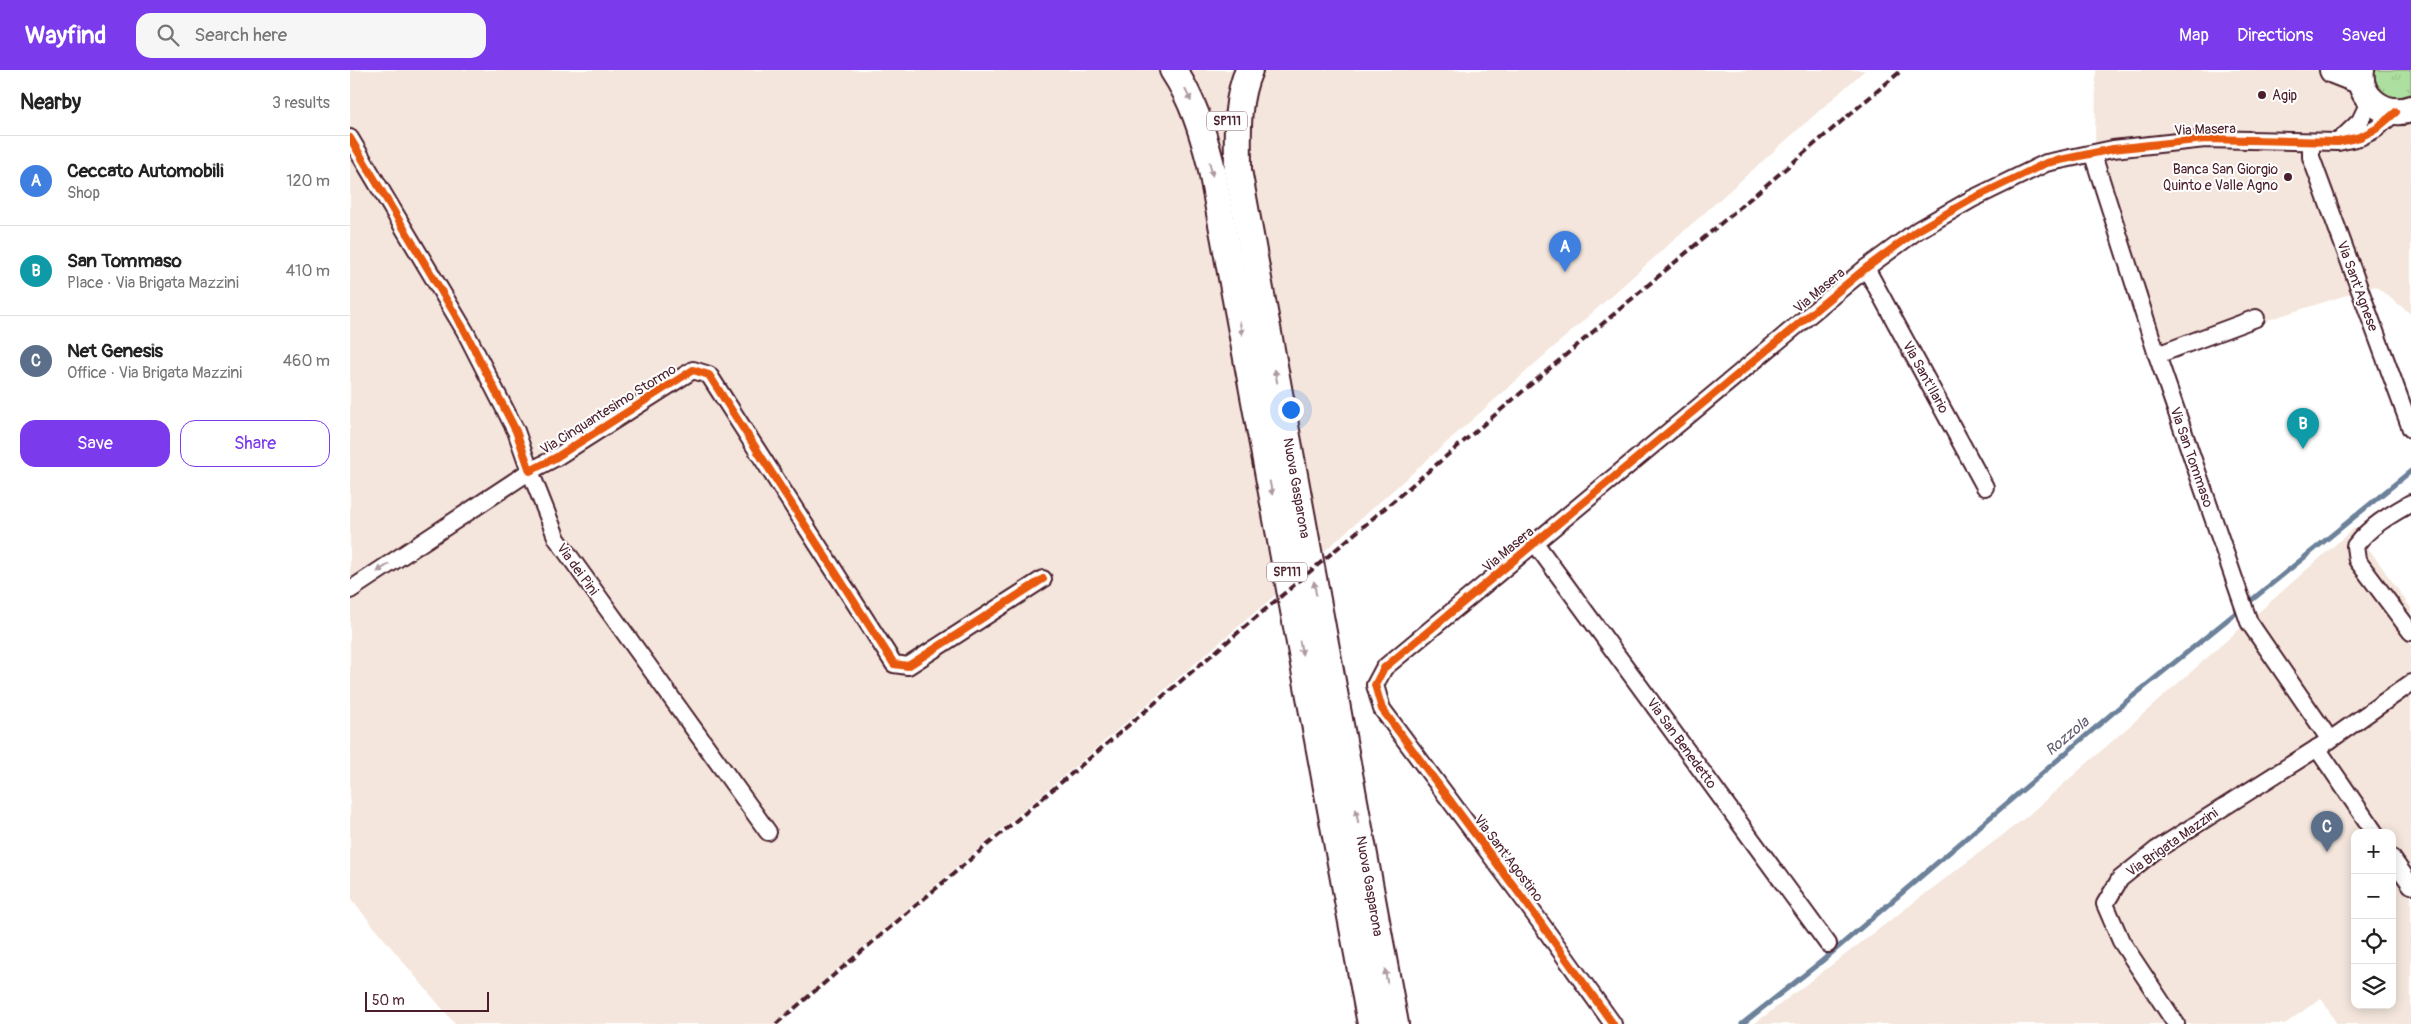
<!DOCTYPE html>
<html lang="en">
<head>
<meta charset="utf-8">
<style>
  body { margin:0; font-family:Pangolin,sans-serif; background:#f6f6f6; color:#222 }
  .controls { position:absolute; right:15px; bottom:15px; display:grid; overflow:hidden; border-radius:10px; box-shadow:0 2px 12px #0003 }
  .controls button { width:45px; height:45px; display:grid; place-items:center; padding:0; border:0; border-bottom:1px solid #e0e0e0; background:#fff; color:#222; font:25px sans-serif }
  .scale { position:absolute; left:15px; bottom:12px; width:124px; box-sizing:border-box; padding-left:5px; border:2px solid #4a1f2b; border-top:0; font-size:14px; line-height:18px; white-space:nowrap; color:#4a1f2b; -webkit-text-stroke:4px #fff; paint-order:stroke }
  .you { position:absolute; left:940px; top:339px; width:18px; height:18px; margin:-12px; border:4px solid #fff; border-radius:50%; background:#1a73e8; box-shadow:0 0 0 8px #1a73e833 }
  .badge { display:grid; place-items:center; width:32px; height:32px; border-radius:50%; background:#7c3aed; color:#fff; font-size:16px; font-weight:700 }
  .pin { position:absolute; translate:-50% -41px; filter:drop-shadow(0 1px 2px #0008) }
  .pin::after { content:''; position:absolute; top:26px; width:18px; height:15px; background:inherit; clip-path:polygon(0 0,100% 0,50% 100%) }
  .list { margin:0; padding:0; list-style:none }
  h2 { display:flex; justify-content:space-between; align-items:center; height:65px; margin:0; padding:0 20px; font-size:21px }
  h2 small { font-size:16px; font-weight:400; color:#767676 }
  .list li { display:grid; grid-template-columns:32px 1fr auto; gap:15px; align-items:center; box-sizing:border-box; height:90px; padding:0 20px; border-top:1px solid #e0e0e0 }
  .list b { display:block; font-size:19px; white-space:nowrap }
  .list p { margin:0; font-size:16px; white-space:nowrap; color:#767676 }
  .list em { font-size:16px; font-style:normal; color:#767676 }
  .actions { display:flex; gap:10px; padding:15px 20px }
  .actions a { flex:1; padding:11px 0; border:1px solid #7c3aed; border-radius:15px; text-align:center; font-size:18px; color:#7c3aed }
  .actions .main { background:#7c3aed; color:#fff }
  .icon { flex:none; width:28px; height:28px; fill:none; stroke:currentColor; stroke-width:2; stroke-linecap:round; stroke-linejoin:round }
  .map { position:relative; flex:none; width:2061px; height:954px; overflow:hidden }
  header { display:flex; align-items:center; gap:30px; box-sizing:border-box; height:70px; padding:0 25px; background:#7c3aed; color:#fff }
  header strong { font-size:24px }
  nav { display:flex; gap:28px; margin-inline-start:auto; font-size:18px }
  .search { width:350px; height:45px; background:#f6f6f6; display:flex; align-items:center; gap:12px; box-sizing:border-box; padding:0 18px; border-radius:15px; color:#767676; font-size:19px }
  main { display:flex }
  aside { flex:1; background:#fff }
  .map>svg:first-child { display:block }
</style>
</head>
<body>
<header>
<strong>Wayfind</strong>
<div class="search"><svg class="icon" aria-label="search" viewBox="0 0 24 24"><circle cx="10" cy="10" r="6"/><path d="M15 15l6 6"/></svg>Search here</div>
<nav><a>Map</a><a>Directions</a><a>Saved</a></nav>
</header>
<main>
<aside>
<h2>Nearby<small>3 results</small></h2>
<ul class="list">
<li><span class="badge" style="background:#3f7fe0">A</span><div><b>Ceccato Automobili</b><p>Shop</p></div><em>120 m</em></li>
<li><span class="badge" style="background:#0f9aa8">B</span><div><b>San Tommaso</b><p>Place · Via Brigata Mazzini</p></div><em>410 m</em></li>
<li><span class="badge" style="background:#5c6f8a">C</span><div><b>Net Genesis</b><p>Office · Via Brigata Mazzini</p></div><em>460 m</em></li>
</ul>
<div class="actions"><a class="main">Save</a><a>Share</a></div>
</aside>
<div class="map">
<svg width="2061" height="954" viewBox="0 0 2061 954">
  <defs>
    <pattern id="grass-tufts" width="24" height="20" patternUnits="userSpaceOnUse" patternTransform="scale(1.25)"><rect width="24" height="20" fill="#acdfa0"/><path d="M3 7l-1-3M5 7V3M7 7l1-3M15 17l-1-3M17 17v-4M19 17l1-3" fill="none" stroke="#96bf8a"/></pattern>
  </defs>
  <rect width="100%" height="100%" fill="#fff"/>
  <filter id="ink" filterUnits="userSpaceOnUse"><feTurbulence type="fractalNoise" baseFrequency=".02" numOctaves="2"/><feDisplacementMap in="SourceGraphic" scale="10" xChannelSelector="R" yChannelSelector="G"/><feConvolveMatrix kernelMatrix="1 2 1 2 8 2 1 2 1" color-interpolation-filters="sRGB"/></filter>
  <g filter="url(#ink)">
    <g fill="#f4e6dc" fill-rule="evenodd">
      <path d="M 0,0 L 1515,0 L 924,526 L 424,954 L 105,954 L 0,828 Z"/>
      <path d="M 1746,0 L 2061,0 L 2061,244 L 2025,216 L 1807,285 L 1745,81 Z"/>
      <path d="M 2004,458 L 2061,538 L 2061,954 L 1987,954 L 1971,928 L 1935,954 L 1404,954 L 1675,748 ZM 2005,763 L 2042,763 L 2042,935 L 2005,935 Z"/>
    </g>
    <path fill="url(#grass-tufts)" stroke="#7b7f66" d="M 2025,0 L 2061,0 L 2061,23 C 2042,37 2023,20 2025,0 Z"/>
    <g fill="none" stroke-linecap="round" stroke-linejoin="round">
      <path stroke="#6c819a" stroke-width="5" d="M 1392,954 L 1472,891 L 1772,635 L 2061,401"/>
      <defs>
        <g id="street">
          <path d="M 0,68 L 115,261 L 166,361 L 180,401 L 205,388 L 343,300 L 359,305 L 544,594 L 558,596 L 693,509"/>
          <path d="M 1989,71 L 2010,51 L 2020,30"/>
          <path d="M 1961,72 L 1961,87 L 2061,359"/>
          <path d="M 1743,85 L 1807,285 L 1899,552 L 1980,670"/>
          <path d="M 1516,198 L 1635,417"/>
          <path d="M 1807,285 L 1906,248"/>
          <path d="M 2061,433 C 2040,445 2020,456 2005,476 L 2007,490 L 2061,562"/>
          <path d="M 1185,473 L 1478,874"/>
          <path d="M 0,520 L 180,401 L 207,469 L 418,762"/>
          <path d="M 1967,678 L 2025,763"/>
          <path d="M 2042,788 L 2061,815"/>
          <path d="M 1263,954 L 1177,834 L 1032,639 L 1025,615 L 1034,598 L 1516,198 L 1568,160 L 1622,129 L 1696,93 L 1763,79 L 1855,69 L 1988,72 L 2010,67 L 2026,59 L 2046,42"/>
          <path d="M 1826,954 L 1771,871 L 1755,834 L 1770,809 L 1806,780 L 1980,670 L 2061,613"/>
        </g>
        <g id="primary">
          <path d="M 823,0 C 843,30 852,60 861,95 L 1021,954"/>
          <path d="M 899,0 C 885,32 888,66 888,100 L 1045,954"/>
          <path d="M 1983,0 L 2011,11"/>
          <path d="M 2011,0 C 2007,28 2035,48 2061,39"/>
        </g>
      </defs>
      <use href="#street" stroke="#4a1f2b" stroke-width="20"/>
      <use href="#primary" stroke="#4a1f2b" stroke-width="30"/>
      <use href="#street" stroke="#fff" stroke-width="16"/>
      <use href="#primary" stroke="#fff" stroke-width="26"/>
      <path stroke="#4a1f2b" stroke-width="4" stroke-dasharray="8 4" stroke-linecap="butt" d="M 426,954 L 1552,0"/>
      <defs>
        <g id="cycleway">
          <path d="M 0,68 L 115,261 L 166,361 L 180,401 L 205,388 L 343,300 L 359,305 L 544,594 L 558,596 L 693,509"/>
          <path d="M 1263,954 L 1177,834 L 1032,639 L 1025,615 L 1034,598 L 1516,198 L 1568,160 L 1622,129 L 1696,93 L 1763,79 L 1855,69 L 1988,72 L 2010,67 L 2026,59 L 2046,42"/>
        </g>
      </defs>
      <use href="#cycleway" stroke="#fff" stroke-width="11"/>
      <use href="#cycleway" stroke="#e8590c" stroke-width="8"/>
    </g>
    <defs><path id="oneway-solid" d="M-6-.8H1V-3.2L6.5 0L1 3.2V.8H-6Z" transform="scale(1.25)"/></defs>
    <g fill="#ae9aa0">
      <use href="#oneway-solid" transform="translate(838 25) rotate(64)"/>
      <use href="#oneway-solid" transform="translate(861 99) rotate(78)"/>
      <use href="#oneway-solid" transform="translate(891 258) rotate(79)"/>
      <use href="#oneway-solid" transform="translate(926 306) rotate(-100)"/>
      <use href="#oneway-solid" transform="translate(921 418) rotate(79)"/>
      <use href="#oneway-solid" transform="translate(33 498) rotate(147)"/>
      <use href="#oneway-solid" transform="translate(965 518) rotate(-100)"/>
      <use href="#oneway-solid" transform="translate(951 578) rotate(79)"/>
      <use href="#oneway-solid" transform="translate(1007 746) rotate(-100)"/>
      <use href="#oneway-solid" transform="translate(1036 906) rotate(-100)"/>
    </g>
  </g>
  <g fill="#4a1f2b" stroke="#fff" stroke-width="2">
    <circle cx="1912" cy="25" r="5"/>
    <circle cx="1938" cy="107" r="5"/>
  </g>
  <g text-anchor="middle" stroke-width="4" stroke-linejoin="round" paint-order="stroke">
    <g fill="#fff" stroke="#80626b" stroke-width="1">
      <rect x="857" y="41.5" width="40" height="19" rx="4"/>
      <rect x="917" y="492.5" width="40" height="19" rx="4"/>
    </g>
    <g font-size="12" font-weight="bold" fill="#4a1f2b">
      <text x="877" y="55">SP111</text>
      <text x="937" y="506">SP111</text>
    </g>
    <g font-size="14" fill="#4a1f2b" stroke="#fff" text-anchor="start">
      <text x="1922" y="30">Agip</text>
      <text x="1928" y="104" text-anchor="end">Banca San Giorgio<tspan x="1928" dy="16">Quinto e Valle Agno</tspan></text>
    </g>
    <g font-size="14" fill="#4a1f2b" stroke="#fff">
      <text transform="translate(1855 59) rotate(-2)" y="5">Via Masera</text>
      <text transform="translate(2008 216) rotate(70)" y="5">Via Sant'Agnese</text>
      <text transform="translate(1469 220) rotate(-40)" y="5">Via Masera</text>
      <text transform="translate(1576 307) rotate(61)" y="5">Via Sant'Ilario</text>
      <text transform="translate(258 339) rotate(-32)" y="5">Via Cinquantesimo Stormo</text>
      <text transform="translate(1842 387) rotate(71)" y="5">Via San Tommaso</text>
      <text transform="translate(947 418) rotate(80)" y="5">Nuova Gasparona</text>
      <text transform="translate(1158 479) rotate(-40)" y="5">Via Masera</text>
      <text transform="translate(228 499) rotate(54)" y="5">Via dei Pini</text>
      <text transform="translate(1332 673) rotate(54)" y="5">Via San Benedetto</text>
      <text transform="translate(1822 772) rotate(-35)" y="5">Via Brigata Mazzini</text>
      <text transform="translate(1159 788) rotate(53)" y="5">Via Sant'Agostino</text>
      <text transform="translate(1020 816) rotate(80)" y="5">Nuova Gasparona</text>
    </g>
    <g font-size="15" font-style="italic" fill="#5e586c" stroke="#fff">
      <text transform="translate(1717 666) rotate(-40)" y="5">Rozzola</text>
    </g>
  </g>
</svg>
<div class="controls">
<button>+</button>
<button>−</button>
<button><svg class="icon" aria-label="locate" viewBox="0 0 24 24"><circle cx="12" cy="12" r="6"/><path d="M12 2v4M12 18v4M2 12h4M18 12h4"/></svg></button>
<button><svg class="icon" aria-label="layers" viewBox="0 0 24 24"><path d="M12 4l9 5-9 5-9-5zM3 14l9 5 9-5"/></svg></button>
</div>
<div class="scale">50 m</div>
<div class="you"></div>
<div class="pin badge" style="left:1215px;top:202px;background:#3f7fe0">A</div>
<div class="pin badge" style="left:1953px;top:379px;background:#0f9aa8">B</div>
<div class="pin badge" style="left:1977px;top:782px;background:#5c6f8a">C</div>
</div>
</main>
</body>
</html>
